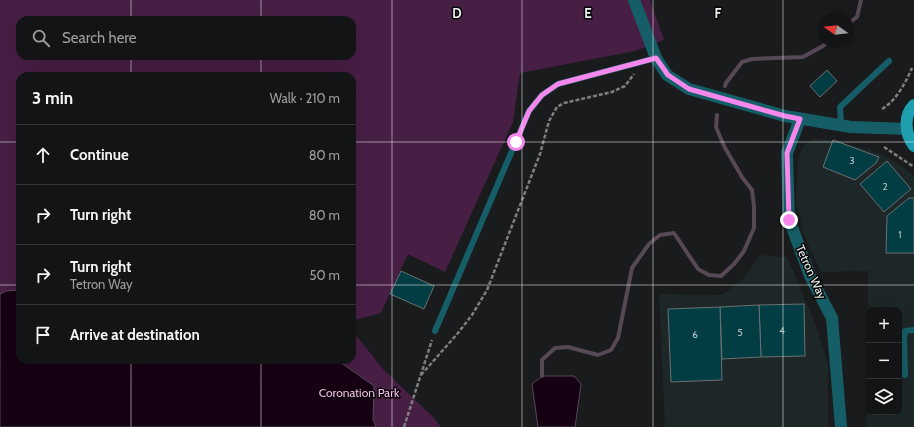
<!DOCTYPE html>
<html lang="en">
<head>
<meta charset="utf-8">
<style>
  body { margin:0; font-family:Cabin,sans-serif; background:#1c1d1e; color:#f1f3f6 }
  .controls { position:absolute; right:12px; bottom:12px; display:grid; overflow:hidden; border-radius:8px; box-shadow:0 4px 16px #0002 }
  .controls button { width:36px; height:36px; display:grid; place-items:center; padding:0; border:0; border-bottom:1px solid #323334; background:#131415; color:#f1f3f6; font:20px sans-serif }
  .compass { position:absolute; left:818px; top:12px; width:36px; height:36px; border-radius:50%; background:#131415; box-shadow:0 4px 16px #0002; rotate:285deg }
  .stop { position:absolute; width:12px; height:12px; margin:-9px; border:3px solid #f688ed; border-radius:50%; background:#fff }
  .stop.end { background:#f688ed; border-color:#fff; box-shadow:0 1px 4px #0008 }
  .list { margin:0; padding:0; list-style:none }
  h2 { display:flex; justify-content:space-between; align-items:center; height:52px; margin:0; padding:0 16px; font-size:17px }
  h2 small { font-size:13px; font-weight:400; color:#9d9ea0 }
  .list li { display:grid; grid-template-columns:26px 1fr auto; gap:12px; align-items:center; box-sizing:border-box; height:60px; padding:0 16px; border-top:1px solid #323334 }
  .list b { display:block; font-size:15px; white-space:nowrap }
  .list p { margin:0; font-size:13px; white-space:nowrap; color:#9d9ea0 }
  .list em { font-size:13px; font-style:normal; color:#9d9ea0 }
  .icon { flex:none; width:22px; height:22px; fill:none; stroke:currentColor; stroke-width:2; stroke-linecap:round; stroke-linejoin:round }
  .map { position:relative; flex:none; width:914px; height:427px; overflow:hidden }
  .search { position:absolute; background:#131415; box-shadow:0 4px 16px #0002; left:16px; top:16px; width:340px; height:44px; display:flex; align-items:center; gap:10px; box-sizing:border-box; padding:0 14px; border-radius:12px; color:#9d9ea0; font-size:15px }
  .panel { position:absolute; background:#131415; box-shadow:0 4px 16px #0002; left:16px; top:72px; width:340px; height:292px; border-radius:12px }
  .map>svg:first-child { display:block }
</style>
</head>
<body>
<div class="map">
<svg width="914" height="427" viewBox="0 0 914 427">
  <rect width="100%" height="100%" fill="#191b1c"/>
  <g fill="#1d2728" fill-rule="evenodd">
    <path d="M 814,138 L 833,140 L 880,153 L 896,162 L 911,173 L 914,178 L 914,271 L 906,271 L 914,271 L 914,427 L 867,427 L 868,271 L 821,272 L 803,233 L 796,202 L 798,160 L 802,147 ZM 869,310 L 899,310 L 899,412 L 869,412 Z"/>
    <path d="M 760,255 L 787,257 L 815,323 L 828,364 L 828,427 L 665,427 L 659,294 L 722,295 L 744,278 Z"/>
  </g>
  <path fill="#471e44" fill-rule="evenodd" d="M 0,0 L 650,0 L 664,40 L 635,51 L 520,73 L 513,122 L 445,272 L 408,254 L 381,313 L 352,321 L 352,76 L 20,76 L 20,360 L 352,360 L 352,330 L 383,369 L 433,417 L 441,427 L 0,427 ZM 20,20 L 352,20 L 352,56 L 20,56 Z"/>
  <g fill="#160014" stroke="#574856">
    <path d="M 20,290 L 20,360 L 337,360 L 374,386 L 373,419 L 376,427 L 0,427 L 0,294 L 6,291 Z"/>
    <path d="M 542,376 L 574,376 L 581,384 L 575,427 L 538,427 L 532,384 Z"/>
  </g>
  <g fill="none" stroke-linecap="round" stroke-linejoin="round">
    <g stroke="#574856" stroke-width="4">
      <path d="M 848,24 L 857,17 L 861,0"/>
      <path d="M 725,86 L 726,83 L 742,62 L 752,59 L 803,57 L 823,46 L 828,42"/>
      <path d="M 542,376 L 542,360 L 555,348 L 568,347 L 598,355 L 611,350 L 618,338 L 632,268 L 649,244 L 660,235 L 674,233 L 698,269 L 709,275 L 721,276 L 734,264 L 744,251 L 754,228 L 754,206 L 752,190 L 742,177 L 724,146 L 716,127 L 717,115"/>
    </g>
  </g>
  <g fill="#013d43" stroke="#6d7071">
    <path d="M 827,70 L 837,81 L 820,97 L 810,86 Z"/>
    <path d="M 833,140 L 879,157 L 876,163 L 855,180 L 823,167 Z"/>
    <path d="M 887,161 L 911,189 L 884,212 L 860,184 Z"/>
    <path d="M 909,198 L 914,198 L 914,253 L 886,253 L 887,216 Z"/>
    <path d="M 401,271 L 434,286 L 424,309 L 390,294 Z"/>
    <path d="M 804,304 L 805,356 L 761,357 L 759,305 Z"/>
    <path d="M 759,305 L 761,357 L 722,359 L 720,307 Z"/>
    <path d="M 720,307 L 722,380 L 671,382 L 668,309 Z"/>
  </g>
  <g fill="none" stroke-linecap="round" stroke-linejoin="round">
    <g stroke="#7e8080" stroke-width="2.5" stroke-dasharray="4 2" stroke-linecap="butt">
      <path d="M 882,109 C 896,101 906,82 912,68"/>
      <path d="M 884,147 L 914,167"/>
      <path d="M 421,375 L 458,333 L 472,315 L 487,290 L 540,154 L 549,121 L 557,107 L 564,103 L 612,92 L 625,86 L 634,74"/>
      <path d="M 404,427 L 432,340"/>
    </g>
    <g stroke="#165e67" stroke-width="6">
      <path d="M 841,125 L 840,107 L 889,61"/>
      <path d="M 435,331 L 529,111 L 542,95 L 558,84 L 656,58"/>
      <path d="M 905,375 L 904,339 L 905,331 L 914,330"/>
    </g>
    <g stroke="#165e67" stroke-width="12">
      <path d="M 634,0 L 656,58 L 667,75 L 689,89 L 785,116 L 851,127 L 907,129"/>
      <path d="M 800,119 L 787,153 L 789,219 L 810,276 L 832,318 L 841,427"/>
    </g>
    <path stroke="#1f9ead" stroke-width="12" d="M 914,105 C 903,116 905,134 914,146"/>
  </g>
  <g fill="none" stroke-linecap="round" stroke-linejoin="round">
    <path stroke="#f688ed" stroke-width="5" d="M 516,142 L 529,111 L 542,95 L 558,84 L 656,58 L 668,75 L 689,89 L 785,116 L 800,119 L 787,153 L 789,220"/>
  </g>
  <path fill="none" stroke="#eef0f0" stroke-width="1" stroke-opacity="0.55" d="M 131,0 L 131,20M 261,0 L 261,20M 392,0 L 392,427M 522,0 L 522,427M 653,0 L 653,427M 783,0 L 783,427M 131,56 L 131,76M 261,56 L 261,76M 0,142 L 20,142M 352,142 L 914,142M 0,285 L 20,285M 352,285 L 914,285M 131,360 L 131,427M 261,360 L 261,427"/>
  <g text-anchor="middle" stroke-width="3" stroke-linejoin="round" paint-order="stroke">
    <g font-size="10" fill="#b3c3c5">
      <text x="852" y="164">3</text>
      <text x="885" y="190">2</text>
      <text x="900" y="238">1</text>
      <text x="782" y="334">4</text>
      <text x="740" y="336">5</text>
      <text x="695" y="338">6</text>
    </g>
    <g font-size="12" fill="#eef0f0" stroke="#050606">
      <text transform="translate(811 272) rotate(66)" y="4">Tetron Way</text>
    </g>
    <g font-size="12" fill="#f8bbf0" stroke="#050606">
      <text x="359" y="397">Coronation Park</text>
    </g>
  </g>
  <g font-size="13" text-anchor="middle" font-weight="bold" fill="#eef0f0" stroke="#050606" stroke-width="3" stroke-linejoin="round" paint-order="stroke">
    <text x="457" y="18">D</text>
    <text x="588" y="18">E</text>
    <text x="718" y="18">F</text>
  </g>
</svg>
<div class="controls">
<button>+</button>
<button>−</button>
<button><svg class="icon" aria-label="layers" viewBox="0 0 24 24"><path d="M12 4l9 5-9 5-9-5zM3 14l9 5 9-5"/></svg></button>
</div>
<svg class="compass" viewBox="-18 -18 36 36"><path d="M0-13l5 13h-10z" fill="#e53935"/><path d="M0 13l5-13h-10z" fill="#9d9ea0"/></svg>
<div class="stop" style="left:516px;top:142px"></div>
<div class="stop end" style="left:789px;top:220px"></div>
<div class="search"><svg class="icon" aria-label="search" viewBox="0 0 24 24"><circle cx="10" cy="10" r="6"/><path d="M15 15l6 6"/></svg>Search here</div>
<section class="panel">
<h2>3 min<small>Walk · 210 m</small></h2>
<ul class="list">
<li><svg class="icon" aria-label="ahead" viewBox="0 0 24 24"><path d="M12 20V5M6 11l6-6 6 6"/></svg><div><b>Continue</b></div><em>80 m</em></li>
<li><svg class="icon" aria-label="right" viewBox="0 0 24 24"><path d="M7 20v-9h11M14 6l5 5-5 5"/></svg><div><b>Turn right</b></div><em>80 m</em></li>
<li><svg class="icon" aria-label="right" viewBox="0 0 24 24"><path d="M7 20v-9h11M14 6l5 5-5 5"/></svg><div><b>Turn right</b><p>Tetron Way</p></div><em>50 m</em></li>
<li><svg class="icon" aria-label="arrive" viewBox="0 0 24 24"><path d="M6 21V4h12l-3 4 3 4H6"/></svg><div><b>Arrive at destination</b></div></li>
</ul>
</section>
</div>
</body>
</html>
